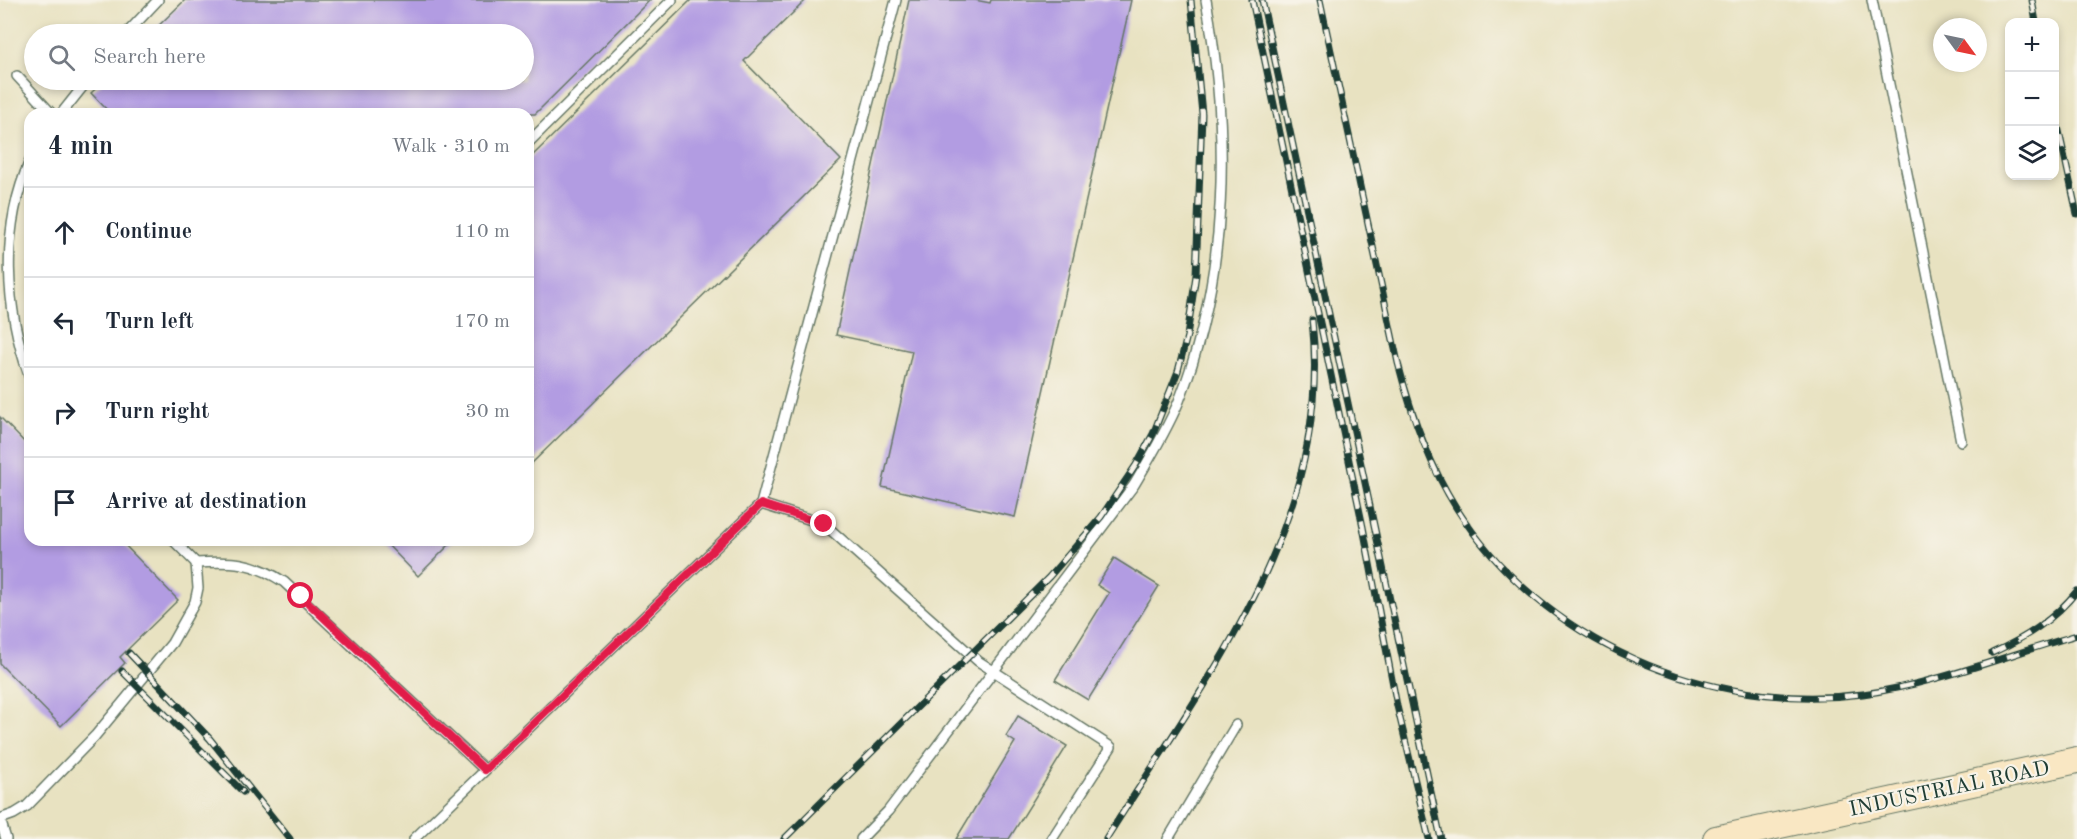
<!DOCTYPE html>
<html lang="en">
<head>
<meta charset="utf-8">
<style>
  body { margin:0; font-family:"Old Standard TT",serif; background:#f6f6f7; color:#1f2937 }
  .controls { position:absolute; right:18px; top:18px; display:grid; overflow:hidden; border-radius:12px; box-shadow:0 3px 9px #0003 }
  .controls button { width:54px; height:54px; display:grid; place-items:center; padding:0; border:0; border-bottom:2px solid #e0e1e3; background:#fff; color:#1f2937; font:30px sans-serif }
  .compass { position:absolute; left:1933px; top:18px; width:54px; height:54px; border-radius:50%; background:#fff; box-shadow:0 3px 9px #0003; rotate:123deg }
  .stop { position:absolute; width:18px; height:18px; margin:-14px; border:4px solid #e11d48; border-radius:50%; background:#fff }
  .stop.end { background:#e11d48; border-color:#fff; box-shadow:0 2px 6px #0008 }
  .list { margin:0; padding:0; list-style:none }
  h2 { display:flex; justify-content:space-between; align-items:center; height:78px; margin:0; padding:0 24px; font-size:26px }
  h2 small { font-size:20px; font-weight:400; color:#747a83 }
  .list li { display:grid; grid-template-columns:39px 1fr auto; gap:18px; align-items:center; box-sizing:border-box; height:90px; padding:0 24px; border-top:2px solid #e0e1e3 }
  .list b { display:block; font-size:22px; white-space:nowrap }
  .list em { font-size:20px; font-style:normal; color:#747a83 }
  .icon { flex:none; width:33px; height:33px; fill:none; stroke:currentColor; stroke-width:2; stroke-linecap:round; stroke-linejoin:round }
  .map { position:relative; flex:none; width:2077px; height:839px; overflow:hidden }
  .search { position:absolute; background:#fff; box-shadow:0 3px 9px #0003; left:24px; top:24px; width:510px; height:66px; display:flex; align-items:center; gap:15px; box-sizing:border-box; padding:0 21px; border-radius:33px; color:#747a83; font-size:22px }
  .panel { position:absolute; background:#fff; box-shadow:0 3px 9px #0003; left:24px; top:108px; width:510px; height:438px; border-radius:18px }
  .map>svg:first-child { display:block }
</style>
</head>
<body>
<div class="map">
<svg width="2077" height="839" viewBox="0 0 2077 839">
  <rect width="100%" height="100%" fill="#f7f3e8"/>
  <filter id="ink" filterUnits="userSpaceOnUse"><feTurbulence type="fractalNoise" baseFrequency=".0167" numOctaves="2"/><feDisplacementMap in="SourceGraphic" scale="12" xChannelSelector="R" yChannelSelector="G"/><feConvolveMatrix kernelMatrix="1 2 1 2 8 2 1 2 1" color-interpolation-filters="sRGB"/></filter>
  <filter id="wash" filterUnits="userSpaceOnUse"><feTurbulence type="fractalNoise" baseFrequency=".008" numOctaves="4" result="noise"/><feDisplacementMap in="SourceGraphic" scale="24" xChannelSelector="R" yChannelSelector="G"/><feGaussianBlur stdDeviation="1.35" result="paint"/><feColorMatrix in="noise" values="0 0 0 0 0 0 0 0 0 0 0 0 0 0 0 0 0 1.4 0 .05"/><feComposite in="paint" operator="in"/></filter>
  <g filter="url(#wash)">
    <rect width="100%" height="100%" fill="#e8e2c1"/>
    <g id="blocks">
      <g fill="#b29ce2">
        <path d="M 185,0 L 650,0 L 535,114 L 111,114 L 91,93 L 105,80 L 524,80 L 524,34 L 150,34 Z"/>
        <path d="M 691,0 L 806,0 L 744,61 L 841,160 L 528,467 L 528,160 Z"/>
        <path d="M 909,0 L 975,0 L 990,3 L 991,0 L 1131,0 L 1015,517 L 882,487 L 912,351 L 836,335 Z"/>
        <path d="M 0,417 L 30,448 L 30,540 L 120,540 L 178,600 L 120,657 L 125,663 L 61,726 L 0,664 Z"/>
        <path d="M 383,540 L 454,540 L 418,576 Z"/>
        <path d="M 1114,558 L 1159,586 L 1088,700 L 1055,680 L 1109,593 L 1097,585 Z"/>
        <path d="M 1018,716 L 1067,746 L 1009,839 L 956,839 L 1015,742 L 1006,736 Z"/>
      </g>
    </g>
  </g>
  <g filter="url(#ink)">
    <use href="#blocks" fill-opacity="0" stroke="#657765" stroke-width="1.5"/>
    <g fill="none" stroke-linecap="round" stroke-linejoin="round">
      <defs>
        <g id="lane">
          <path d="M 1872,0 L 1961,441"/>
          <path d="M 126,34 L 158,0"/>
          <path d="M 17,76 L 52,114"/>
          <path d="M 61,114 L 88,80"/>
          <path d="M 528,143 L 672,0"/>
          <path d="M 30,161 C 0,229 5,309 30,378"/>
          <path d="M 761,504 L 824,524 L 978,661 L 1111,747 L 1052,839"/>
          <path d="M 173,540 L 196,563 C 232,561 252,561 284,582 L 485,770"/>
          <path d="M 6,839 L 0,819 L 14,814 L 27,806 L 95,736 L 172,643 L 195,602 L 198,588 L 196,563"/>
          <path d="M 414,839 L 761,504 L 896,0"/>
          <path d="M 861,839 L 888,811 L 1134,485 C 1150,458 1167,430 1179,401 C 1229,274 1230,132 1206,0"/>
          <path d="M 1168,839 L 1236,725"/>
        </g>
        <path id="secondary" d="M 1716,839 L 2077,760"/>
      </defs>
      <use href="#lane" stroke="#657765" stroke-width="12"/>
      <use href="#secondary" stroke="#657765" stroke-width="28"/>
      <use href="#lane" stroke="#fff" stroke-width="9"/>
      <use href="#secondary" stroke="#f9e7c3" stroke-width="26"/>
      <defs>
        <g id="rail">
          <path d="M 1252,0 L 1363,527 L 1397,706 L 1429,839"/>
          <path d="M 1262,0 L 1441,839"/>
          <path d="M 1320,0 L 1398,363 C 1411,414 1428,463 1457,509 C 1541,642 1709,714 1863,694 C 1936,684 2007,655 2077,635"/>
          <path d="M 2032,0 L 2036,22"/>
          <path d="M 2054,108 L 2077,214"/>
          <path d="M 129,653 L 210,739 L 290,839"/>
          <path d="M 1992,653 C 2025,638 2054,620 2077,591"/>
          <path d="M 122,671 L 243,792"/>
          <path d="M 784,839 L 1049,577 L 1101,517 L 1136,465 L 1153,434 L 1178,371 L 1187,336 L 1196,275 L 1202,114 L 1191,0"/>
          <path d="M 1106,839 C 1207,678 1334,521 1312,320"/>
        </g>
      </defs>
      <use href="#rail" stroke="#1f3d34" stroke-width="7"/>
      <use href="#rail" stroke="#f7f3e8" stroke-width="4.5" stroke-dasharray="14" stroke-linecap="butt"/>
    </g>
  </g>
  <g fill="none" stroke-linecap="round" stroke-linejoin="round" filter="url(#ink)">
    <path stroke="#e11d48" stroke-width="8" d="M 301,596 L 485,770 L 761,504 L 824,524"/>
  </g>
  <g text-anchor="middle" stroke-width="4.5" stroke-linejoin="round" paint-order="stroke">
    <g font-size="21" fill="#1f3d34" stroke="#f7f3e8">
      <text transform="translate(1949 788) rotate(-12)" y="7">INDUSTRIAL ROAD</text>
    </g>
  </g>
</svg>
<div class="controls">
<button>+</button>
<button>−</button>
<button><svg class="icon" aria-label="layers" viewBox="0 0 24 24"><path d="M12 4l9 5-9 5-9-5zM3 14l9 5 9-5"/></svg></button>
</div>
<svg class="compass" viewBox="-18 -18 36 36"><path d="M0-13l5 13h-10z" fill="#e53935"/><path d="M0 13l5-13h-10z" fill="#747a83"/></svg>
<div class="stop" style="left:301px;top:596px"></div>
<div class="stop end" style="left:824px;top:524px"></div>
<div class="search"><svg class="icon" aria-label="search" viewBox="0 0 24 24"><circle cx="10" cy="10" r="6"/><path d="M15 15l6 6"/></svg>Search here</div>
<section class="panel">
<h2>4 min<small>Walk · 310 m</small></h2>
<ul class="list">
<li><svg class="icon" aria-label="ahead" viewBox="0 0 24 24"><path d="M12 20V5M6 11l6-6 6 6"/></svg><div><b>Continue</b></div><em>110 m</em></li>
<li><svg class="icon" aria-label="left" viewBox="0 0 24 24"><path d="M17 20v-9H6M10 6l-5 5 5 5"/></svg><div><b>Turn left</b></div><em>170 m</em></li>
<li><svg class="icon" aria-label="right" viewBox="0 0 24 24"><path d="M7 20v-9h11M14 6l5 5-5 5"/></svg><div><b>Turn right</b></div><em>30 m</em></li>
<li><svg class="icon" aria-label="arrive" viewBox="0 0 24 24"><path d="M6 21V4h12l-3 4 3 4H6"/></svg><div><b>Arrive at destination</b></div></li>
</ul>
</section>
</div>
</body>
</html>
